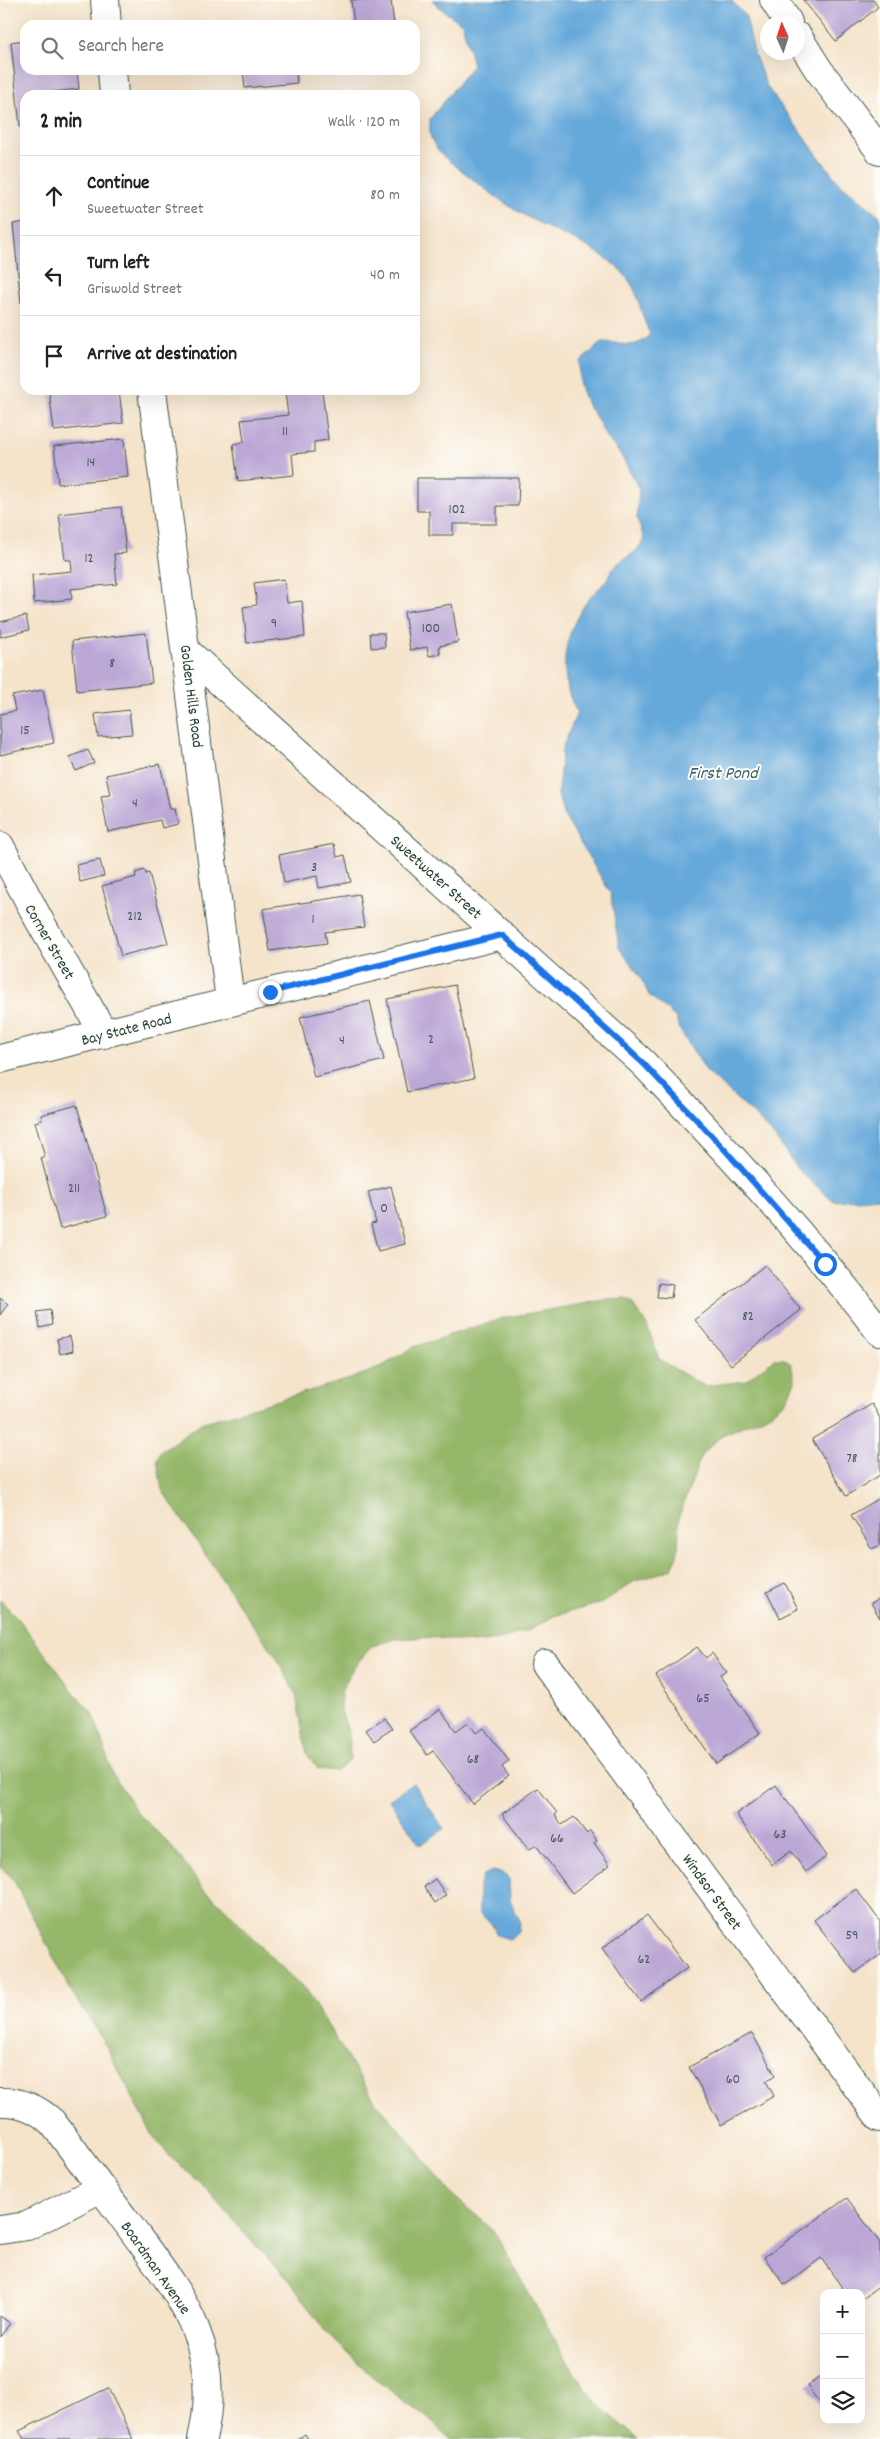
<!DOCTYPE html>
<html lang="en">
<head>
<meta charset="utf-8">
<style>
  body { margin:0; font-family:Dekko,sans-serif; background:#f2f2f2; color:#222 }
  .controls { position:absolute; right:15px; bottom:15px; display:grid; overflow:hidden; border-radius:10px; box-shadow:0 5px 20px #0002 }
  .controls button { width:45px; height:45px; display:grid; place-items:center; padding:0; border:0; border-bottom:1px solid #e0e0e0; background:#fff; color:#222; font:25px sans-serif }
  .compass { position:absolute; left:760px; top:15px; width:45px; height:45px; border-radius:50%; background:#fff; box-shadow:0 5px 20px #0002; rotate:357deg }
  .stop { position:absolute; width:15px; height:15px; margin:-11px; border:4px solid #1a73e8; border-radius:50%; background:#fff }
  .stop.end { background:#1a73e8; border-color:#fff; box-shadow:0 1px 5px #0008 }
  .list { margin:0; padding:0; list-style:none }
  h2 { display:flex; justify-content:space-between; align-items:center; height:65px; margin:0; padding:0 20px; font-size:21px }
  h2 small { font-size:16px; font-weight:400; color:#767676 }
  .list li { display:grid; grid-template-columns:32px 1fr auto; gap:15px; align-items:center; box-sizing:border-box; height:80px; padding:0 20px; border-top:1px solid #e0e0e0 }
  .list b { display:block; font-size:19px; white-space:nowrap }
  .list p { margin:0; font-size:16px; white-space:nowrap; color:#767676 }
  .list em { font-size:16px; font-style:normal; color:#767676 }
  .icon { flex:none; width:28px; height:28px; fill:none; stroke:currentColor; stroke-width:2; stroke-linecap:round; stroke-linejoin:round }
  .map { position:relative; flex:none; width:880px; height:2439px; overflow:hidden }
  .search { position:absolute; background:#fff; box-shadow:0 5px 20px #0002; left:20px; top:20px; width:400px; height:55px; display:flex; align-items:center; gap:12px; box-sizing:border-box; padding:0 18px; border-radius:15px; color:#767676; font-size:19px }
  .panel { position:absolute; background:#fff; box-shadow:0 5px 20px #0002; left:20px; top:90px; width:400px; height:305px; border-radius:15px }
  .map>svg:first-child { display:block }
</style>
</head>
<body>
<div class="map">
<svg width="880" height="2439" viewBox="0 0 880 2439">
  <rect width="100%" height="100%" fill="#fdfcf7"/>
  <filter id="ink" filterUnits="userSpaceOnUse"><feTurbulence type="fractalNoise" baseFrequency=".02" numOctaves="2"/><feDisplacementMap in="SourceGraphic" scale="10" xChannelSelector="R" yChannelSelector="G"/><feConvolveMatrix kernelMatrix="1 2 1 2 8 2 1 2 1" color-interpolation-filters="sRGB"/></filter>
  <filter id="wash" filterUnits="userSpaceOnUse"><feTurbulence type="fractalNoise" baseFrequency=".0096" numOctaves="4" result="noise"/><feDisplacementMap in="SourceGraphic" scale="20" xChannelSelector="R" yChannelSelector="G"/><feGaussianBlur stdDeviation="1.12" result="paint"/><feColorMatrix in="noise" values="0 0 0 0 0 0 0 0 0 0 0 0 0 0 0 0 0 1.4 0 .05"/><feComposite in="paint" operator="in"/></filter>
  <g filter="url(#wash)">
    <rect width="100%" height="100%" fill="#f5e3ca"/>
    <g fill="#95b76b" stroke="#5a7a50">
      <path d="M 625,1299 L 633,1304 L 647,1326 L 659,1359 L 697,1382 L 706,1386 L 745,1381 L 774,1359 L 784,1359 L 791,1364 L 795,1382 L 785,1402 L 766,1416 L 722,1435 L 702,1454 L 679,1516 L 678,1552 L 672,1569 L 633,1582 L 602,1603 L 554,1616 L 530,1630 L 492,1641 L 473,1643 L 432,1637 L 394,1639 L 372,1646 L 353,1668 L 341,1692 L 340,1709 L 349,1734 L 350,1760 L 337,1771 L 318,1769 L 307,1754 L 296,1695 L 274,1653 L 248,1618 L 162,1490 L 157,1460 L 161,1451 L 201,1423 L 350,1379 L 379,1368 L 414,1347 L 502,1318 L 606,1300 Z"/>
      <path d="M 0,1600 L 17,1617 L 79,1699 L 93,1713 L 112,1773 L 137,1812 L 171,1846 L 205,1891 L 227,1910 L 266,1952 L 306,1991 L 376,2103 L 414,2146 L 449,2192 L 493,2230 L 572,2370 L 600,2406 L 638,2439 L 450,2439 L 433,2422 L 376,2380 L 324,2330 L 291,2282 L 253,2243 L 205,2187 L 169,2156 L 151,2132 L 96,2028 L 71,1991 L 13,1879 L 0,1866 Z"/>
    </g>
    <g fill="#65a8da" stroke="#427287">
      <path d="M 432,0 L 731,0 L 746,17 L 755,56 L 767,87 L 838,182 L 880,216 L 880,1197 L 834,1201 L 798,1170 L 775,1137 L 751,1112 L 707,1072 L 681,1032 L 675,1017 L 649,995 L 640,976 L 619,948 L 611,894 L 563,814 L 558,794 L 562,749 L 577,713 C 557,674 562,634 589,599 C 594,592 602,587 607,579 C 609,576 610,572 613,569 C 623,555 636,558 644,538 L 637,519 L 639,489 L 621,455 L 604,434 L 598,420 L 587,405 L 580,386 L 580,362 L 602,342 C 623,342 635,352 650,334 C 637,308 642,290 617,267 C 593,245 559,235 531,219 C 507,206 486,190 465,173 C 452,163 437,154 431,138 C 429,132 430,124 430,119 L 473,65 L 462,23 L 445,12 Z"/>
      <path d="M 413,1783 L 444,1829 L 420,1845 L 389,1800 Z"/>
      <path d="M 492,1871 L 502,1873 L 509,1879 L 510,1900 L 520,1921 L 519,1932 L 509,1939 L 497,1935 L 491,1923 L 479,1913 L 479,1885 L 483,1876 Z"/>
    </g>
    <g id="blocks">
      <g fill="#bba7d6">
        <path d="M 351,0 L 391,0 L 394,25 L 354,25 Z"/>
        <path d="M 803,0 L 873,0 L 878,7 L 836,41 Z"/>
        <path d="M 25,40 L 25,70 L 77,70 L 79,89 L 44,93 L 44,95 L 25,95 L 25,127 L 20,127 L 11,42 Z"/>
        <path d="M 243,70 L 296,70 L 297,83 L 245,88 Z"/>
        <path d="M 25,222 L 25,303 L 21,303 L 13,224 Z"/>
        <path d="M 49,390 L 119,390 L 123,423 L 54,431 Z"/>
        <path d="M 309,390 L 322,390 L 328,440 L 314,442 L 314,452 L 292,454 L 294,475 L 238,481 L 233,444 L 244,442 L 241,420 L 288,415 L 285,393 Z"/>
        <path d="M 124,439 L 128,477 L 58,484 L 54,446 Z"/>
        <path d="M 417,478 L 519,478 L 518,506 L 497,506 L 497,524 L 453,524 L 453,535 L 429,535 L 429,511 L 417,511 Z"/>
        <path d="M 121,507 L 126,553 L 114,554 L 117,584 L 71,589 L 72,599 L 34,603 L 32,575 L 72,571 L 71,560 L 65,560 L 59,514 Z"/>
        <path d="M 284,579 L 287,603 L 302,601 L 305,637 L 247,643 L 243,607 L 257,605 L 254,583 Z"/>
        <path d="M 452,604 L 458,642 L 439,646 L 440,654 L 429,656 L 427,647 L 410,650 L 404,612 Z"/>
        <path d="M 26,616 L 29,630 L 0,637 L 0,622 Z"/>
        <path d="M 146,633 L 152,683 L 77,691 L 72,641 Z"/>
        <path d="M 370,633 L 384,633 L 385,647 L 371,648 Z"/>
        <path d="M 43,690 L 54,743 L 0,755 L 0,714 L 15,711 L 12,696 Z"/>
        <path d="M 129,710 L 132,734 L 98,737 L 95,714 Z"/>
        <path d="M 88,750 L 94,763 L 76,771 L 69,757 Z"/>
        <path d="M 160,764 L 170,809 L 175,809 L 178,824 L 162,828 L 160,820 L 108,832 L 101,796 L 110,795 L 106,775 Z"/>
        <path d="M 334,844 L 337,857 L 345,855 L 351,882 L 319,888 L 317,876 L 284,883 L 279,855 Z"/>
        <path d="M 100,860 L 104,876 L 80,882 L 76,865 Z"/>
        <path d="M 145,870 L 146,874 L 149,873 L 168,943 L 121,956 L 102,886 L 136,877 L 135,873 Z"/>
        <path d="M 359,894 L 364,927 L 325,932 L 327,943 L 270,951 L 263,909 Z"/>
        <path d="M 455,985 L 474,1078 L 407,1092 L 387,999 Z"/>
        <path d="M 370,1001 L 384,1060 L 314,1077 L 300,1017 Z"/>
        <path d="M 77,1105 L 107,1216 L 60,1229 L 41,1158 L 45,1157 L 35,1122 L 42,1120 L 41,1115 Z"/>
        <path d="M 391,1186 L 405,1244 L 378,1251 L 371,1224 L 376,1223 L 368,1192 Z"/>
        <path d="M 765,1265 L 801,1310 L 731,1365 L 695,1320 Z"/>
        <path d="M 659,1283 L 673,1285 L 671,1298 L 657,1297 Z"/>
        <path d="M 0,1298 L 8,1304 L 0,1315 Z"/>
        <path d="M 50,1310 L 52,1325 L 40,1328 L 37,1312 Z"/>
        <path d="M 70,1336 L 73,1351 L 60,1354 L 57,1339 Z"/>
        <path d="M 872,1404 L 880,1418 L 880,1475 L 846,1496 L 812,1439 Z"/>
        <path d="M 880,1498 L 880,1545 L 872,1549 L 851,1515 Z"/>
        <path d="M 785,1583 L 798,1609 L 780,1618 L 767,1592 Z"/>
        <path d="M 880,1598 L 880,1618 L 871,1603 Z"/>
        <path d="M 697,1647 L 706,1658 L 712,1653 L 727,1673 L 720,1677 L 760,1733 L 716,1764 L 656,1676 Z"/>
        <path d="M 440,1709 L 456,1731 L 468,1722 L 476,1733 L 484,1728 L 509,1761 L 502,1767 L 509,1776 L 473,1804 L 433,1751 L 427,1755 L 409,1731 Z"/>
        <path d="M 384,1718 L 392,1729 L 374,1741 L 366,1730 Z"/>
        <path d="M 776,1785 L 827,1856 L 806,1872 L 791,1851 L 772,1865 L 736,1814 Z"/>
        <path d="M 538,1788 L 557,1813 L 555,1815 L 562,1825 L 574,1817 L 587,1834 L 590,1831 L 597,1841 L 594,1843 L 610,1865 L 572,1893 L 536,1845 L 529,1850 L 502,1814 Z"/>
        <path d="M 435,1879 L 446,1895 L 435,1903 L 424,1887 Z"/>
        <path d="M 856,1889 L 880,1921 L 880,1955 L 855,1973 L 814,1920 Z"/>
        <path d="M 647,1915 L 687,1968 L 641,2002 L 602,1948 Z"/>
        <path d="M 752,2033 L 775,2075 L 766,2081 L 774,2096 L 721,2125 L 689,2067 Z"/>
        <path d="M 847,2198 L 880,2243 L 880,2285 L 861,2299 L 861,2293 L 846,2293 L 821,2258 L 785,2285 L 764,2257 Z"/>
        <path d="M 0,2316 L 10,2323 L 0,2337 Z"/>
        <path d="M 824,2374 L 824,2401 L 820,2404 L 807,2386 Z"/>
        <path d="M 108,2388 L 133,2439 L 24,2439 L 19,2431 Z"/>
        <path d="M 305,2434 L 308,2439 L 298,2439 Z"/>
      </g>
    </g>
  </g>
  <g filter="url(#ink)">
    <use href="#blocks" fill-opacity="0" stroke="#3f564a" stroke-width="1"/>
    <g fill="none" stroke-linecap="round" stroke-linejoin="round">
      <defs>
        <g id="street">
          <path d="M 105,0 L 107,25"/>
          <path d="M 774,0 L 788,22"/>
          <path d="M 798,37 L 818,69 L 880,151"/>
          <path d="M 112,70 L 114,95"/>
          <path d="M 152,390 L 230,1001"/>
          <path d="M 187,652 L 643,1063 C 726,1149 807,1238 880,1332"/>
          <path d="M 0,846 L 38,918 L 104,1034"/>
          <path d="M 0,1059 L 502,935"/>
          <path d="M 545,1664 L 880,2118"/>
          <path d="M 0,2102 C 21,2101 37,2108 52,2122 C 77,2154 100,2187 125,2220 C 177,2291 225,2344 202,2439"/>
          <path d="M 0,2230 L 27,2226 L 101,2188"/>
        </g>
      </defs>
      <use href="#street" stroke="#3f564a" stroke-width="30"/>
      <use href="#street" stroke="#fff" stroke-width="28"/>
    </g>
  </g>
  <g fill="none" stroke-linecap="round" stroke-linejoin="round" filter="url(#ink)">
    <path stroke="#1a73e8" stroke-width="6" d="M 270,992 L 502,935 L 643,1063 L 726,1151 L 825,1264"/>
  </g>
  <g text-anchor="middle" stroke-width="4" stroke-linejoin="round" paint-order="stroke">
    <g font-size="14" fill="#46585c">
      <text x="285" y="435">11</text>
      <text x="91" y="466">14</text>
      <text x="457" y="513">102</text>
      <text x="89" y="562">12</text>
      <text x="274" y="627">9</text>
      <text x="431" y="632">100</text>
      <text x="112" y="667">8</text>
      <text x="25" y="734">15</text>
      <text x="135" y="807">4</text>
      <text x="314" y="871">3</text>
      <text x="135" y="920">212</text>
      <text x="313" y="923">1</text>
      <text x="431" y="1043">2</text>
      <text x="342" y="1044">4</text>
      <text x="74" y="1192">211</text>
      <text x="384" y="1212">0</text>
      <text x="748" y="1320">82</text>
      <text x="852" y="1462">78</text>
      <text x="703" y="1702">65</text>
      <text x="473" y="1763">68</text>
      <text x="780" y="1838">63</text>
      <text x="557" y="1842">66</text>
      <text x="852" y="1939">59</text>
      <text x="644" y="1963">62</text>
      <text x="733" y="2083">60</text>
    </g>
    <g font-size="16" fill="#1f3d34" stroke="#fdfcf7">
      <text transform="translate(193 696) rotate(83)" y="6">Golden Hills Road</text>
      <text transform="translate(437 876) rotate(42)" y="6">Sweetwater Street</text>
      <text transform="translate(51 941) rotate(60)" y="6">Corner Street</text>
      <text transform="translate(126 1028) rotate(-14)" y="6">Bay State Road</text>
      <text transform="translate(713 1891) rotate(54)" y="6">Windsor Street</text>
      <text transform="translate(157 2267) rotate(55)" y="6">Boardman Avenue</text>
    </g>
    <g font-size="18" font-style="italic" fill="#38626e" stroke="#fdfcf7">
      <text x="723" y="778">First Pond</text>
    </g>
  </g>
</svg>
<div class="controls">
<button>+</button>
<button>−</button>
<button><svg class="icon" aria-label="layers" viewBox="0 0 24 24"><path d="M12 4l9 5-9 5-9-5zM3 14l9 5 9-5"/></svg></button>
</div>
<svg class="compass" viewBox="-18 -18 36 36"><path d="M0-13l5 13h-10z" fill="#e53935"/><path d="M0 13l5-13h-10z" fill="#767676"/></svg>
<div class="stop" style="left:825px;top:1264px"></div>
<div class="stop end" style="left:270px;top:992px"></div>
<div class="search"><svg class="icon" aria-label="search" viewBox="0 0 24 24"><circle cx="10" cy="10" r="6"/><path d="M15 15l6 6"/></svg>Search here</div>
<section class="panel">
<h2>2 min<small>Walk · 120 m</small></h2>
<ul class="list">
<li><svg class="icon" aria-label="ahead" viewBox="0 0 24 24"><path d="M12 20V5M6 11l6-6 6 6"/></svg><div><b>Continue</b><p>Sweetwater Street</p></div><em>80 m</em></li>
<li><svg class="icon" aria-label="left" viewBox="0 0 24 24"><path d="M17 20v-9H6M10 6l-5 5 5 5"/></svg><div><b>Turn left</b><p>Griswold Street</p></div><em>40 m</em></li>
<li><svg class="icon" aria-label="arrive" viewBox="0 0 24 24"><path d="M6 21V4h12l-3 4 3 4H6"/></svg><div><b>Arrive at destination</b></div></li>
</ul>
</section>
</div>
</body>
</html>
